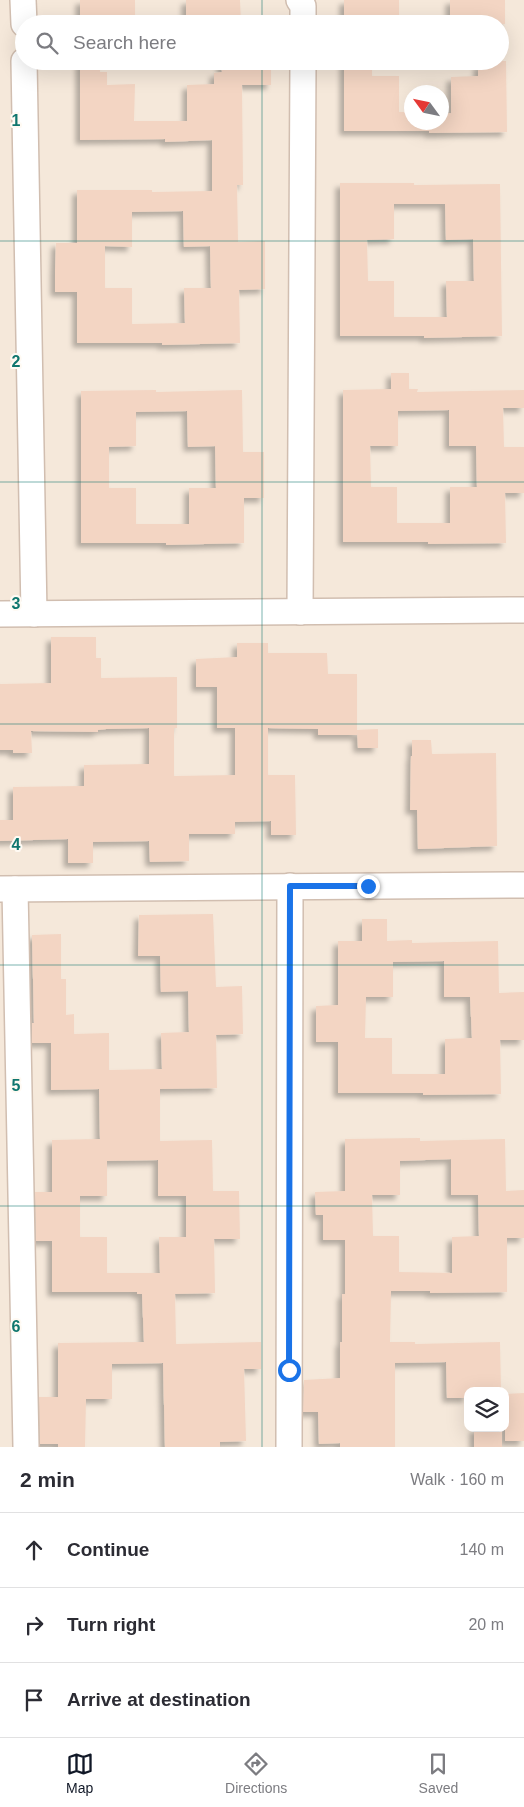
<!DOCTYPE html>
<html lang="en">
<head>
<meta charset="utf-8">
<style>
  body { margin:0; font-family:Helvetica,sans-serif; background:#f2f2f3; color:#2b2b33 }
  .controls { position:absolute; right:15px; bottom:15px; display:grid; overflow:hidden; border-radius:10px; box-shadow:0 5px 20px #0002 }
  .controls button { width:45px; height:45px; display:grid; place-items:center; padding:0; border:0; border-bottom:1px solid #e1e1e2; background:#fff; color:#2b2b33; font:25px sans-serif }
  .compass { position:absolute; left:404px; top:85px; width:45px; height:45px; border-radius:50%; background:#fff; box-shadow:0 5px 20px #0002; rotate:303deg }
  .stop { position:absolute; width:15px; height:15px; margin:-11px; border:4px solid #1a73e8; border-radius:50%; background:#fff }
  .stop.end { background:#1a73e8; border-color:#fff; box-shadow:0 1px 5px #0008 }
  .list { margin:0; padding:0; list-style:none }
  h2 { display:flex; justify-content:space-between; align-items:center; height:65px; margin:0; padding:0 20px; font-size:21px }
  h2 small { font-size:16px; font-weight:400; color:#7c7c81 }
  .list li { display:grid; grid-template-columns:32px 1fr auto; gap:15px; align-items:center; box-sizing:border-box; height:75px; padding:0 20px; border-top:1px solid #e1e1e2 }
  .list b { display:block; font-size:19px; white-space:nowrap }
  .list em { font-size:16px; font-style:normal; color:#7c7c81 }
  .icon { flex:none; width:28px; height:28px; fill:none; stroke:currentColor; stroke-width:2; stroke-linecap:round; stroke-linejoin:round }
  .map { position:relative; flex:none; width:524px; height:1447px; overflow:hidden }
  .search { position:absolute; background:#fff; box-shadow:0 5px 20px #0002; left:15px; right:15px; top:15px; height:55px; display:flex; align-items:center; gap:12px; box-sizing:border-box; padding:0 18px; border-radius:28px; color:#7c7c81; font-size:19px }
  .sheet { height:290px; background:#fff }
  nav { display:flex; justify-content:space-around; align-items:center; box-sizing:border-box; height:70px; border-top:1px solid #e1e1e2; background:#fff; font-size:14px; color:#7c7c81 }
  nav a { display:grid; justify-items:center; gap:2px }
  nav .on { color:#111827 }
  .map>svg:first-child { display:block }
</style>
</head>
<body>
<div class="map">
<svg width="524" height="1447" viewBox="0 0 524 1447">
  <defs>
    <filter id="shadow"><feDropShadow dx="-4.5" dy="4.5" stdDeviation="2.5" flood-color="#0004"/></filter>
  </defs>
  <rect width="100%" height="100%" fill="#fdf6ec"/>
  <path fill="#f5e8da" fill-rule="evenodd" d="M 0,0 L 524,0 L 524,1447 L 0,1447 ZM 24,24 L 500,24 L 500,61 L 24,61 ZM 412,92 L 442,92 L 442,122 L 412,122 ZM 468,1391 L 505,1391 L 505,1428 L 468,1428 Z"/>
  <g fill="#f3d5c3" fill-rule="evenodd" filter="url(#shadow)">
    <rect x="80" y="0" width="55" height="24"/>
    <path d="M 186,0 L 240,0 L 241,24 L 186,24 Z"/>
    <rect x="344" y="0" width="55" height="24"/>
    <rect x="450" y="0" width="55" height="24"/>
    <path d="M 80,61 L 100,61 L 100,72 L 107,72 L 107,85 L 135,84 L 134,121 L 187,121 L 187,85 L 214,84 L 214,73 L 222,72 L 221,61 L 271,61 L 271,85 L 242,85 L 243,185 L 237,185 L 238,242 L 265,241 L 265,289 L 239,290 L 240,343 L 162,345 L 162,343 L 77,343 L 77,292 L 55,292 L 55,271 L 56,243 L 77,243 L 77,190 L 152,190 L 152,192 L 212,191 L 212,140 L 165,142 L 165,139 L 80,140 ZM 183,211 L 184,247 L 210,246 L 211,288 L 184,288 L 185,323 L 132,324 L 132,288 L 105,288 L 105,246 L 132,247 L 132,212 Z"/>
    <path d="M 344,61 L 364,61 L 364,64 L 372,64 L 372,76 L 399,76 L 399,112 L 412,112 L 412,122 L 442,122 L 442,114 L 451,113 L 451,77 L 478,76 L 478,64 L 486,64 L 486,61 L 506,61 L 507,132 L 429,133 L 429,131 L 344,131 Z"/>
    <path d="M 340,183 L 414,183 L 414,185 L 500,184 L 502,336 L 424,338 L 424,336 L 340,336 ZM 394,204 L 445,204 L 446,240 L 473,239 L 474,281 L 446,281 L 447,317 L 394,317 L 394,281 L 368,281 L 367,240 L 394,239 Z"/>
    <path d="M 391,373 L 409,373 L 409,389 L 418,389 L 417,392 L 524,390 L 524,408 L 503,408 L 504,447 L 524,447 L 524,493 L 505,493 L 506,543 L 428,544 L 428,542 L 343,542 L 343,390 L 391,389 ZM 449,410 L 449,446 L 476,446 L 477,487 L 450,487 L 450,523 L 397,523 L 397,487 L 371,487 L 370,446 L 398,446 L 398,411 Z"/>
    <path d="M 156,390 L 156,392 L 242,390 L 243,452 L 264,452 L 264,498 L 244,498 L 244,543 L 166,545 L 166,543 L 81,543 L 81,391 ZM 187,411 L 188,447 L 215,446 L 216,488 L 189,488 L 189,524 L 136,524 L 136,488 L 109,488 L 109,447 L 136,446 L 136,412 Z"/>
    <path d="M 51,637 L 96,637 L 96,658 L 101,658 L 101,678 L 177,677 L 177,728 L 174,728 L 174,776 L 235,775 L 235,728 L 217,728 L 217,687 L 196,687 L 196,659 L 237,657 L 237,643 L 268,643 L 268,653 L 327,653 L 328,674 L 357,674 L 357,735 L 318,735 L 318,729 L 268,728 L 268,775 L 295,775 L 296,835 L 271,835 L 271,821 L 235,822 L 235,834 L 189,834 L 189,861 L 150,862 L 149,841 L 93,842 L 93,863 L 68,863 L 68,839 L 0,841 L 0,820 L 13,820 L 13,787 L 84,786 L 84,765 L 149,764 L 149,728 L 106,729 L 98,730 L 98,732 L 31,731 L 32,753 L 13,753 L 13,750 L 0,750 L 0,684 L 51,683 Z"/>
    <path d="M 378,729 L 378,748 L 358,748 L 357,730 Z"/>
    <path d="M 412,740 L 431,740 L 432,754 L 496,753 L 497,846 L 418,849 L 417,810 L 410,810 L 411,756 L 412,756 Z"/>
    <path d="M 213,914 L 216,987 L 242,986 L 243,1034 L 216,1035 L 217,1088 L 160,1089 L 160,1141 L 212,1140 L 213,1191 L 239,1191 L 240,1239 L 214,1239 L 215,1293 L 175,1294 L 176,1344 L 261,1342 L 261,1369 L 244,1369 L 246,1441 L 220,1442 L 220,1447 L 165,1447 L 163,1363 L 112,1364 L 112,1399 L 86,1399 L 85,1447 L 58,1447 L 58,1444 L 40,1444 L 39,1397 L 58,1397 L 58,1343 L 144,1342 L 142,1294 L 137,1294 L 137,1292 L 52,1292 L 52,1241 L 36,1241 L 35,1192 L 52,1192 L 52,1140 L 100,1139 L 99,1089 L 51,1090 L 51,1043 L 32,1043 L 32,1023 L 34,1023 L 32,935 L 61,934 L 61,979 L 66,979 L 66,1015 L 74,1014 L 74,1034 L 109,1033 L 109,1070 L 162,1069 L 161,1033 L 189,1032 L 188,991 L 161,992 L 160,956 L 138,956 L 139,915 ZM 158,1160 L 158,1196 L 186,1196 L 186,1237 L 159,1237 L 160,1273 L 107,1273 L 107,1237 L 80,1237 L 80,1196 L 107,1196 L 107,1161 Z"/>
    <path d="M 362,919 L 387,919 L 387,941 L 412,940 L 412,943 L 498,941 L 499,993 L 524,992 L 524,1040 L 500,1040 L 501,1094 L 423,1095 L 423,1093 L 338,1093 L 338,1042 L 316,1042 L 316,1006 L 338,1005 L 338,941 L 362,941 ZM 444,961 L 444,997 L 470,997 L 472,1038 L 445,1039 L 445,1074 L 392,1074 L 392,1038 L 365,1038 L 366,997 L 393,997 L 393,962 Z"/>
    <path d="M 420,1138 L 420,1141 L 505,1139 L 506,1191 L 524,1190 L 524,1238 L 507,1238 L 507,1292 L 430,1293 L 430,1291 L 391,1291 L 390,1342 L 415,1342 L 415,1344 L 500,1342 L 501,1391 L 468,1391 L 468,1398 L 447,1398 L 446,1362 L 395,1363 L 395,1447 L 340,1447 L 340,1443 L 319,1444 L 318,1412 L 303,1412 L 304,1380 L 340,1378 L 340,1342 L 342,1342 L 342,1294 L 345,1294 L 345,1240 L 323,1240 L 323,1215 L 316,1215 L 315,1192 L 345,1191 L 345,1139 ZM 451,1159 L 451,1195 L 478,1195 L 479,1236 L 452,1237 L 452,1273 L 399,1272 L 399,1236 L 373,1236 L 372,1195 L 400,1195 L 400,1161 Z"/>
    <path d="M 524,1393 L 524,1441 L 505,1441 L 505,1394 Z"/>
    <rect x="474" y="1428" width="28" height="19"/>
  </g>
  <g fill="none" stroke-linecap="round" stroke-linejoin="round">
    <defs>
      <g id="street">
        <path d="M 23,0 L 24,24"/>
        <path d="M 299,0 L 303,6 L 303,24"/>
        <path d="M 24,61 L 34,614"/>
        <path d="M 300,612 L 303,61"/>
        <path d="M 0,614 L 524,610"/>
        <path d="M 0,889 L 524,885"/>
        <path d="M 15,889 L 26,1447"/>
        <path d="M 289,1447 L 290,886"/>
      </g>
    </defs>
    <use href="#street" stroke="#d1beb0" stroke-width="28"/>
    <use href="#street" stroke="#fff" stroke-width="25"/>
  </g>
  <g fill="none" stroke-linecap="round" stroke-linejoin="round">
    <path stroke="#1a73e8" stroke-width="6" d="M 289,1370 L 290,886 L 368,886"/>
  </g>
  <path fill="none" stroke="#0f766e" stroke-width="1" stroke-opacity="0.55" d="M 262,0 L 262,24M 262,61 L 262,1447M 0,241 L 524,241M 0,482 L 524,482M 0,724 L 524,724M 0,965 L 524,965M 0,1206 L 524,1206"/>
  <g font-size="16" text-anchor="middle" font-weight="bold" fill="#0f766e" stroke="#fffaf3" stroke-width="4" stroke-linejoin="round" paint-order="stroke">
    <text x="16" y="126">1</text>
    <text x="16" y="367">2</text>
    <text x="16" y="609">3</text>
    <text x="16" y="850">4</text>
    <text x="16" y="1091">5</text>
    <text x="16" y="1332">6</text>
  </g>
</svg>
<div class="controls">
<button><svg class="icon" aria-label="layers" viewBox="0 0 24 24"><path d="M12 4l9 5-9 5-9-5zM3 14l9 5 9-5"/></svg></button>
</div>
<svg class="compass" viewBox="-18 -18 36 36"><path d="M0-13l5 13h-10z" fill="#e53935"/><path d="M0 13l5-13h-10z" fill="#7c7c81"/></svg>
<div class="stop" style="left:289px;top:1370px"></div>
<div class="stop end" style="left:368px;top:886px"></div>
<div class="search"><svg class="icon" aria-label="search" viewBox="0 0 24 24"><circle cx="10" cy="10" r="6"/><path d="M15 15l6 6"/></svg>Search here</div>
</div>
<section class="sheet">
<h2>2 min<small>Walk · 160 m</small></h2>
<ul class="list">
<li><svg class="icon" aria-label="ahead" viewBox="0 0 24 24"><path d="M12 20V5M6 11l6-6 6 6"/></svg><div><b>Continue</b></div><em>140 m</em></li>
<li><svg class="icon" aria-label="right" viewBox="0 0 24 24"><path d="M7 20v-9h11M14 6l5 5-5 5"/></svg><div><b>Turn right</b></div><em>20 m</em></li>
<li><svg class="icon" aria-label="arrive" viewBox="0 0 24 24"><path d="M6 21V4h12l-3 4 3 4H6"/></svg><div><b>Arrive at destination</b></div></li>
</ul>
</section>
<nav>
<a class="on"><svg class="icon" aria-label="map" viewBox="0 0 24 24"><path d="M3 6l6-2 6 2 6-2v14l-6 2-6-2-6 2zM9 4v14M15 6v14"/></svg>Map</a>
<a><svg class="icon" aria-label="directions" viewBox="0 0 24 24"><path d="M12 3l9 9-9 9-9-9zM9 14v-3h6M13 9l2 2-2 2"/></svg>Directions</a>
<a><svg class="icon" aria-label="saved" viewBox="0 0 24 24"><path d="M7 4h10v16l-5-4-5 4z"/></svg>Saved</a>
</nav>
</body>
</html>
